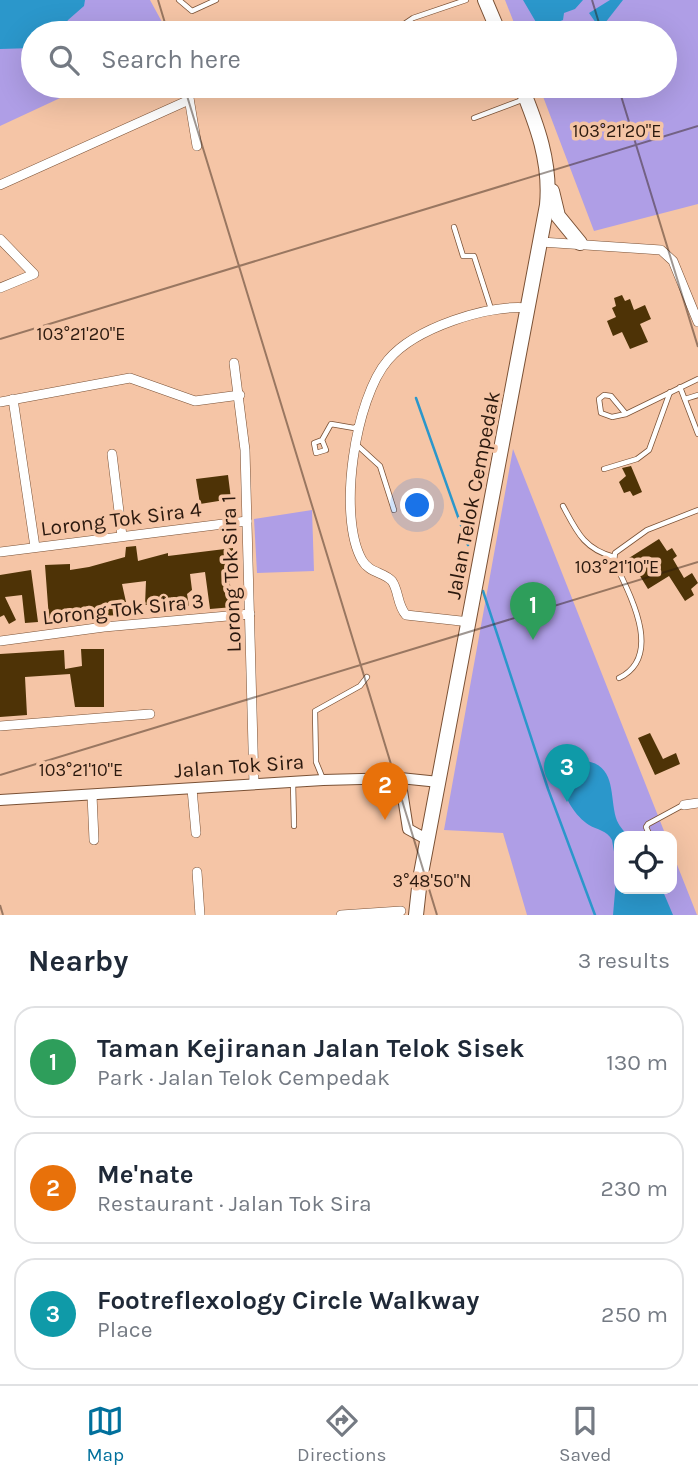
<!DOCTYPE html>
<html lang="en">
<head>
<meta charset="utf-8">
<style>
  body { margin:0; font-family:Karla,sans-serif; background:#f2f2f3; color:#1f2937 }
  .controls { position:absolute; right:21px; bottom:21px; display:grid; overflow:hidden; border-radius:14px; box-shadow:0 7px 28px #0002 }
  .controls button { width:63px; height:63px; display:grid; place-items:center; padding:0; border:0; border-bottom:2px solid #e0e1e3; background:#fff; color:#1f2937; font:35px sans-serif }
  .you { position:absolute; left:418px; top:506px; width:24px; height:24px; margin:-18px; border:5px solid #fff; border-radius:50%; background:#1a73e8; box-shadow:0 0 0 10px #1a73e833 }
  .badge { display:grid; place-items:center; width:46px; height:46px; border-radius:50%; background:#01709c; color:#fff; font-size:23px; font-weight:700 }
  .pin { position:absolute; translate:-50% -58px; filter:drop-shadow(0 2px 4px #0008) }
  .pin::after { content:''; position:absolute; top:37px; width:24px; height:21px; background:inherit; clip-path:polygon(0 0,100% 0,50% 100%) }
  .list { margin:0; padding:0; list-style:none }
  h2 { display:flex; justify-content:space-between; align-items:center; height:91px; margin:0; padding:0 28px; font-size:30px }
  h2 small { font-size:23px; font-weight:400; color:#747a83 }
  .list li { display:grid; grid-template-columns:46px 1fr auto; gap:21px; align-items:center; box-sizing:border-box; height:112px; margin:0 14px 14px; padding:0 14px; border:2px solid #e0e1e3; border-radius:21px }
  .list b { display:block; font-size:26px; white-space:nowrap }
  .list p { margin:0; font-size:23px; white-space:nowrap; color:#747a83 }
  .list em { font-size:23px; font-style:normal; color:#747a83 }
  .icon { flex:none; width:38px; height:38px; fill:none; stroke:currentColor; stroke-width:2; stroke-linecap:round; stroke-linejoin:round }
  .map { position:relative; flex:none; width:698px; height:915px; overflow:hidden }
  .search { position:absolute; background:#fff; box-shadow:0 7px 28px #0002; left:21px; right:21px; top:21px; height:77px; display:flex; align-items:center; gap:18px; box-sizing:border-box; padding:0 24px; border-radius:38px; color:#747a83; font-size:26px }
  .sheet { height:469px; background:#fff }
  nav { display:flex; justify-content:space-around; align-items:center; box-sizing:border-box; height:98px; border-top:2px solid #e0e1e3; background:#fff; font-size:19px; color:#747a83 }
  nav a { display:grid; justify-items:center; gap:4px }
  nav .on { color:#01709c }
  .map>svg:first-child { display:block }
</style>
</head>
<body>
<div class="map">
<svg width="698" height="915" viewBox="0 0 698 915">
  <rect width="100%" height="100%" fill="#f5c5a6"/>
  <g fill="#af9ee6">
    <path d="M 0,0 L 150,0 L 168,33 L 33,33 L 33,86 L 86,86 L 0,126 Z"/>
    <path d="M 505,0 L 698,0 L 698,204 L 594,231 L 539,86 L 665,86 L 665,33 L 518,33 Z"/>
    <path d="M 513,449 L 666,836 L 619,836 L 619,889 L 672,889 L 672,852 L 697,915 L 527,915 L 503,833 L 444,830 Z"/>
    <path d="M 312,510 L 314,571 L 257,573 L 254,519 Z"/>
  </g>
  <g fill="#2b97cb">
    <path d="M 0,0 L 85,0 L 84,6 L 68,20 L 60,33 L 33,33 L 33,48 L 0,49 Z"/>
    <path d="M 523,0 L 583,0 L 575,9 L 564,13 L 563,20 L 540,29 Z"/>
    <path d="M 610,0 L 623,0 L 605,23 L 596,23 L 589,13 Z"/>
    <path d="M 577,760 C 617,761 609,792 616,818 C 618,825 624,831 628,836 L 619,836 L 619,889 L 662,889 L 673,915 L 613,915 L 617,869 L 612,840 C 607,830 597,830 589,825 C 568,811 550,775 577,760 Z"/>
  </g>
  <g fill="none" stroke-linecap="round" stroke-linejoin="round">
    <g stroke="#2b97cb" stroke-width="2.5">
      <path d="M 416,398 L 468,545"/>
      <path d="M 483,591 L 548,789 L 595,915"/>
    </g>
  </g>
  <g fill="#4e3306">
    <path d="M 622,295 L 625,301 L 630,299 L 634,310 L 645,305 L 651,319 L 640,324 L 648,342 L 630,349 L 622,332 L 613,336 L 607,321 L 616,317 L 612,308 L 616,306 L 614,298 Z"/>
    <path d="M 631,466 L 642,492 L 633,496 L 630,491 L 624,493 L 619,482 L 626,476 L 622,468 Z"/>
    <path d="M 228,475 L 231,499 L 200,504 L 196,479 Z"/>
    <path d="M 659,539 L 667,551 L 672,548 L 677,556 L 673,559 L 684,578 L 692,573 L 698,583 L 691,589 L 694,595 L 685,601 L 669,576 L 648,589 L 629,558 Z"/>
    <path d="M 136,546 L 138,561 L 168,553 L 168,556 L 233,548 L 234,569 L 228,569 L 233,607 L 210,609 L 205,572 L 190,574 L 192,590 L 187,594 L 189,606 L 178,603 L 145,605 L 146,581 L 122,584 L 126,602 L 120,604 L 121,615 L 78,617 L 76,621 L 69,622 L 69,618 L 49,619 L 45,565 L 70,564 L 70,570 L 89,567 L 125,557 L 126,547 Z"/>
    <path d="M 31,570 L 38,622 L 25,623 L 22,595 L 5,597 L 16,620 L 9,624 L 4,615 L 0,617 L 0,575 Z"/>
    <path d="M 81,649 L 104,649 L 104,707 L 75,707 L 70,674 L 25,677 L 27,715 L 0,717 L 0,654 L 64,650 L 65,669 L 82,666 Z"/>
    <path d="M 650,733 L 663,759 L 676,753 L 680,764 L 655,775 L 638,738 Z"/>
  </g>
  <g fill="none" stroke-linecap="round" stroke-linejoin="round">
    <defs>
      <g id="service">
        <path d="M 179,0 L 192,11 L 216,0"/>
        <path d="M 391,33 L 413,18 L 466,0"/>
        <path d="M 296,90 L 321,86"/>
        <path d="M 474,118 L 522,100"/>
        <path d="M 454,227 L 463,256 L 474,256 L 491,309"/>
        <path d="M 680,387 L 698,434"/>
        <path d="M 685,399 L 698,395"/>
        <path d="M 626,414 L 611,396 L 604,395 L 599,399 L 601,413 L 612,417 L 626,414 L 698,379"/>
        <path d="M 322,440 L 326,450 L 316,453 L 314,443 L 322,440 L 331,424 L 354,428 L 359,425"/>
        <path d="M 357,445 L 380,466 L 394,510"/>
        <path d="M 604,469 L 637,459 L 649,450 L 670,392"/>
        <path d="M 563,506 C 577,532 584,549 614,557"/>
        <path d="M 619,678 C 664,656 630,595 614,561 L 615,553 L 647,530 L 698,510"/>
        <path d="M 323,779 L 316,762 L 315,711 L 360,686 L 367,677"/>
        <path d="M 293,782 L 294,826"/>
        <path d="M 650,836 L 646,827 L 648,824 L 683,805"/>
      </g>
      <g id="minor">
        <path d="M 187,86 L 197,146"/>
        <path d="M 0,185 L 189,100"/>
        <path d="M 0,239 L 34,274 L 0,288"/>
        <path d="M 541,242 L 661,250 L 673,261 L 698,322"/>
        <path d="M 234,363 L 245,450 L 254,784"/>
        <path d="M 13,399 L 35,547"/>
        <path d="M 0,402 L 130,378 L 195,401 L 240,395"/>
        <path d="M 112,454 L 122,536"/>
        <path d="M 0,552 L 247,521"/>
        <path d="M 470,622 L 406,615 C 397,605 399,591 392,581 C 384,572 369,573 362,560 C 337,516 355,398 388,360 C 415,328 488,304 529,308"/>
        <path d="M 0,641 L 104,627 L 250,614"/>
        <path d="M 0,726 L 150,714"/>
        <path d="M 192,789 L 196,833"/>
        <path d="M 92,795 L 94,840"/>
        <path d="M 684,805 L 698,803"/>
        <path d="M 197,872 L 200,915"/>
        <path d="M 341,915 L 401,911"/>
      </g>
      <g id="tertiary">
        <path d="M 400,778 L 408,829 L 428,840"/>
        <path d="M 0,800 L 323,780 L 400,778 L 439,782"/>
      </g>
      <g id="primary">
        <path d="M 485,0 L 499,33"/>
        <path d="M 552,191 L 558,216 L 580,243"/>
        <path d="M 416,915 L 420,879 L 547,205 C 551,162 537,125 521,86"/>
      </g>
    </defs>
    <use href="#service" stroke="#7a5135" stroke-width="6"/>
    <use href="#minor" stroke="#7a5135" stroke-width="10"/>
    <use href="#tertiary" stroke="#7a5135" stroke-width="12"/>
    <use href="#primary" stroke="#7a5135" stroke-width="16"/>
    <use href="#service" stroke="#fff" stroke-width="4.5"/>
    <use href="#minor" stroke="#fff" stroke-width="9"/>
    <use href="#tertiary" stroke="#fff" stroke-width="10"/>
    <use href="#primary" stroke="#fff" stroke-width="14"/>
  </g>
  <path fill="none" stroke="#2b190e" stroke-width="2" stroke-opacity="0.45" d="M 158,0 L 168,33M 592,0 L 602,33M 184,86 L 437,915M 618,86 L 698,347M 0,339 L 698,126M 0,775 L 698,562M 0,905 L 3,915"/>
  <g text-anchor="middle" stroke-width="7" stroke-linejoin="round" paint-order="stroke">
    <g font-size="21" fill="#2b190e" stroke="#f5c5a6">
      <text transform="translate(473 495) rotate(-79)" y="7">Jalan Telok Cempedak</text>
      <text transform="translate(121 519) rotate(-7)" y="7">Lorong Tok Sira 4</text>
      <text transform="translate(231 574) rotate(-92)" y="7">Lorong Tok Sira 1</text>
      <text transform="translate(123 609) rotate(-6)" y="7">Lorong Tok Sira 3</text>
      <text transform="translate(239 766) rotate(-4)" y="7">Jalan Tok Sira</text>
    </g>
  </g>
  <g font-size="18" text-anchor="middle" fill="#2b190e" stroke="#f5c5a6" stroke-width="7" stroke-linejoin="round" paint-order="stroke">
    <text x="617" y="137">103°21'20"E</text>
    <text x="81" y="340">103°21'20"E</text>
    <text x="617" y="573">103°21'10"E</text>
    <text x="81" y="776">103°21'10"E</text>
    <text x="432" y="887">3°48'50"N</text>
  </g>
</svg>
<div class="controls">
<button><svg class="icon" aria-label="locate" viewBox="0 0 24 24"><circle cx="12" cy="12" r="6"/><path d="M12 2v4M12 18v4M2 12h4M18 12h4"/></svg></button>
</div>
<div class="you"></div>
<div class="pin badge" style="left:533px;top:640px;background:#2e9e5b">1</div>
<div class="pin badge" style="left:385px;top:820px;background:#e8710a">2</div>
<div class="pin badge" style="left:567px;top:802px;background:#0f9aa8">3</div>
<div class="search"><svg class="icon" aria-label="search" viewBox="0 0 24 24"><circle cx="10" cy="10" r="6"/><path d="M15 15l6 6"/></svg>Search here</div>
</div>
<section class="sheet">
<h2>Nearby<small>3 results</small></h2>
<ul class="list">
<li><span class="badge" style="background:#2e9e5b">1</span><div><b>Taman Kejiranan Jalan Telok Sisek</b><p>Park · Jalan Telok Cempedak</p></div><em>130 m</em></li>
<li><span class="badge" style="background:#e8710a">2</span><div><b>Me'nate</b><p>Restaurant · Jalan Tok Sira</p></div><em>230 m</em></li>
<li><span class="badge" style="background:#0f9aa8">3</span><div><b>Footreflexology Circle Walkway</b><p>Place</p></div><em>250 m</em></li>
</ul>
</section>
<nav>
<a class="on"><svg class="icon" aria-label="map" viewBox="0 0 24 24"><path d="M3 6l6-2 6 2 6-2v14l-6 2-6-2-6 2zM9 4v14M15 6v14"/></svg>Map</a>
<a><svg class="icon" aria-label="directions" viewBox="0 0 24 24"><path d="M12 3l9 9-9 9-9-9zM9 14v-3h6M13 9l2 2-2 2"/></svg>Directions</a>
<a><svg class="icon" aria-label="saved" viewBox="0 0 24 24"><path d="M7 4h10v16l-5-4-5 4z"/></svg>Saved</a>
</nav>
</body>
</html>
